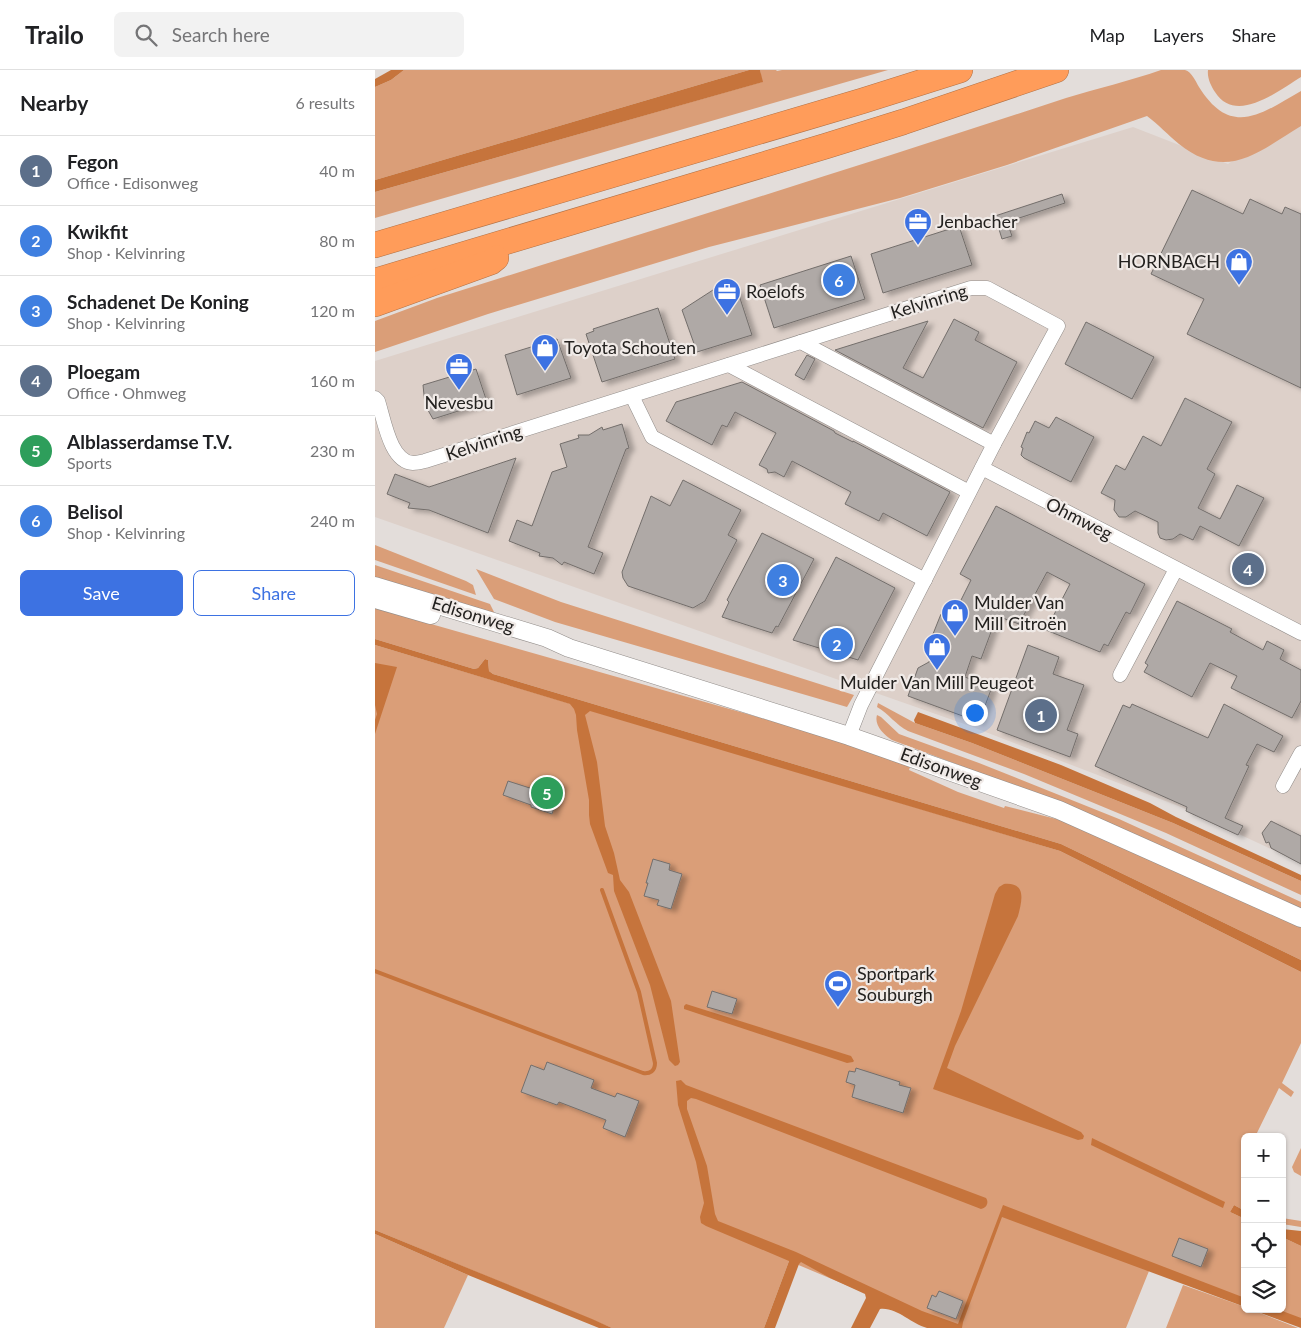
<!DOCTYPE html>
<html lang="en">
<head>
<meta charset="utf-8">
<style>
  body { margin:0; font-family:Lato,sans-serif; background:#f2f2f2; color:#202124 }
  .controls { position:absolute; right:15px; bottom:15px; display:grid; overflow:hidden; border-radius:8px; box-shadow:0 1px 4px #0004 }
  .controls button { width:45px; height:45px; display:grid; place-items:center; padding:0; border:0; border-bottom:1px solid #e0e0e0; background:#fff; color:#202124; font:25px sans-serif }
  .you { position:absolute; left:599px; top:642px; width:18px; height:18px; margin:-12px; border:4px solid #fff; border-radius:50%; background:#1a73e8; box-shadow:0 0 0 8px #1a73e833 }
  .badge { display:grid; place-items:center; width:32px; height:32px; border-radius:50%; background:#3d72e2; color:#fff; font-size:16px; font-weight:700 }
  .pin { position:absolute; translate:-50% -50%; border:2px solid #fff; box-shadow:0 1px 5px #0006 }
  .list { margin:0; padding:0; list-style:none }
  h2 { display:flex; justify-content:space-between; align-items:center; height:65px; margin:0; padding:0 20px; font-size:21px }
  h2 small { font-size:16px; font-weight:400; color:#757577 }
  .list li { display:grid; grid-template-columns:32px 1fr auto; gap:15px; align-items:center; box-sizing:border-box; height:70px; padding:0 20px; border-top:1px solid #e0e0e0 }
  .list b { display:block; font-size:19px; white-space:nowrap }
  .list p { margin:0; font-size:16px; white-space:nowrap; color:#757577 }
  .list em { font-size:16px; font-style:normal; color:#757577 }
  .actions { display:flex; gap:10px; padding:15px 20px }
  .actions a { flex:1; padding:11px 0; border:1px solid #3d72e2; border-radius:8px; text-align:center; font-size:18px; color:#3d72e2 }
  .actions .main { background:#3d72e2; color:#fff }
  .icon { flex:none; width:28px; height:28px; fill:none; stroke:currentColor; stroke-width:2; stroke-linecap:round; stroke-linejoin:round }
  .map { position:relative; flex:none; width:926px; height:1258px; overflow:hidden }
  header { display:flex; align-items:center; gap:30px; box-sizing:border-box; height:70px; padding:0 25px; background:#fff; border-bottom:1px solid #e0e0e0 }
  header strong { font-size:24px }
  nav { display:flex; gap:28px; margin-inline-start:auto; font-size:18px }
  .search { width:350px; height:45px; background:#f2f2f2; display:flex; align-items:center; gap:12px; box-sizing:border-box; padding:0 18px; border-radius:8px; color:#757577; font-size:19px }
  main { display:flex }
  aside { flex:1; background:#fff }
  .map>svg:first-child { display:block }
</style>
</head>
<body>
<header>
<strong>Trailo</strong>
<div class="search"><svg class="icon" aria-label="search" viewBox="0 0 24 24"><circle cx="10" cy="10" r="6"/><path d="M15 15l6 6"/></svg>Search here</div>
<nav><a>Map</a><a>Layers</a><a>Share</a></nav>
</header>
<main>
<aside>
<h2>Nearby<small>6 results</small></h2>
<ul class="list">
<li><span class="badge" style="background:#5c6f8a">1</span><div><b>Fegon</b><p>Office · Edisonweg</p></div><em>40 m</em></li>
<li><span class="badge" style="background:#3f7fe0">2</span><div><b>Kwikfit</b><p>Shop · Kelvinring</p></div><em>80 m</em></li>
<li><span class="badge" style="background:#3f7fe0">3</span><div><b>Schadenet De Koning</b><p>Shop · Kelvinring</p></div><em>120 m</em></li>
<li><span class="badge" style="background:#5c6f8a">4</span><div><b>Ploegam</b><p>Office · Ohmweg</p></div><em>160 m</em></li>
<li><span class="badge" style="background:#2e9e5b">5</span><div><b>Alblasserdamse T.V.</b><p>Sports</p></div><em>230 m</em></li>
<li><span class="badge" style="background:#3f7fe0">6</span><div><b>Belisol</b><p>Shop · Kelvinring</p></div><em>240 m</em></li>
</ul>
<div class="actions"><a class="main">Save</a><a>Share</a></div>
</aside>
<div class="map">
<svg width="926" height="1258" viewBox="0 0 926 1258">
  <defs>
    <filter id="shadow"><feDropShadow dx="5.5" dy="3" stdDeviation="2.5" flood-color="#0004"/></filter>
  </defs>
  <rect width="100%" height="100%" fill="#e3ddda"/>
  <path fill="#ddd0c9" d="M 926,45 L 926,793 L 806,737 L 595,656 L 0,447 L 0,291 L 758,57 L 853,94 Z"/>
  <g fill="#da9e78">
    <path d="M 29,0 L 374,0 L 0,110 L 0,17 L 16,10 Z"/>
    <path d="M 385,0 L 401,0 L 402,1 L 407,0 L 513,0 L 0,148 L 0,122 L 387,12 Z"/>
    <path d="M 786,0 C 793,0 803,0 810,0 C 817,2 821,12 824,17 C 856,68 886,44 926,21 L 926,56 C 883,82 852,112 804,74 C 793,65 783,54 772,46 L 632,95 L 525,128 L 334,177 L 113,244 L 0,282 L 0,251 L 62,228 C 272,162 482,97 691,28 C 723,18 755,11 786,0 Z"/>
    <path d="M 833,0 L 926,0 L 926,7 C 903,21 861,55 840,22 C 836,16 832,8 833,0 Z"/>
    <path d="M 0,475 L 91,511 L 98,515 L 101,525 L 0,490 Z"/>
    <path d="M 0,495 L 115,534 L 121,546 L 0,510 Z"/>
    <path d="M 101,499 L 186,532 L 479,625 L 472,637 L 180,552 L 119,529 Z"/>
    <path d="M 0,538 L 400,652 L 462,671 L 535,697 L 534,700 L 583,722 L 629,738 L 630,736 L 689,751 L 926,855 L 926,890 L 686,774 L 118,604 L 114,601 L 113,590 L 110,589 L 103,598 L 99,599 L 0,569 Z"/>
    <path d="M 0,575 L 685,781 L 926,902 L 926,973 L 907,1013 L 919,1022 L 916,1027 L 904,1018 L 880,1067 L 870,1067 L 870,1141 L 859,1135 L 855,1142 L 870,1149 L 870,1232 L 776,1196 L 751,1258 L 573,1258 L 414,1191 L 389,1258 L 237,1258 L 0,1160 Z"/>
    <path d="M 503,633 L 540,653 L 597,673 L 798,753 L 926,811 L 926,825 L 791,763 L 649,704 L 533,661 C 521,655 514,644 502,637 Z"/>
    <path d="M 502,645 L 506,647 L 524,664 L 604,693 L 744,749 L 926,832 L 926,840 L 648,719 L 517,670 C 508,664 499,655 502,645 Z"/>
    <path d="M 926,1078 L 926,1106 L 919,1102 L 917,1097 Z"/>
    <path d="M 907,1148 L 926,1151 L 926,1157 L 907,1154 Z"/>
    <path d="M 0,1164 L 93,1205 L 69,1258 L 0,1258 Z"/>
    <path d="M 907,1167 L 926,1176 L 926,1254 L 887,1239 L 907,1239 Z"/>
    <path d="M 808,1215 L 870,1237 L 870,1239 L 875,1239 L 923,1258 L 791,1258 Z"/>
  </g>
  <g fill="#c6743c">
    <path d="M 16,0 L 29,0 L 16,10 L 0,17 L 0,9 Z"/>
    <path d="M 374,0 L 385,0 L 388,12 L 0,122 L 0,110 Z"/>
    <path d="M 0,569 L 99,599 L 103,598 L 110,589 L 113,590 L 114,601 L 118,604 L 686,774 L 926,890 L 926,902 L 685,781 L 215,641 L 210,645 L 222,692 L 230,756 L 239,783 L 245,810 L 254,822 L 296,931 L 305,992 L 303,995 L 300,996 L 294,990 L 275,915 L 239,821 L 238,805 L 233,803 L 215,754 L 214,745 L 214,730 L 202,660 L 201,645 L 199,639 L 195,634 L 0,575 Z"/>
    <path d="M 0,593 L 22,597 L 0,664 L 0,650 L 2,644 L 0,635 Z"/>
    <path d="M 543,642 L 686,695 L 775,733 L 801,747 L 926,805 L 926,811 L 798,753 L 597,673 L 540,653 L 539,650 Z"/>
    <path d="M 629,814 C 652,812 647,831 643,846 L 580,976 L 572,998 L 706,1062 L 709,1066 L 708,1069 L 703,1070 L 558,1019 L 586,941 L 620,824 L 624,817 Z"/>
    <path d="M 311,934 L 476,986 L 479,991 L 478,992 L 472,993 L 309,939 L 309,936 Z"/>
    <path d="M 306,1010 L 311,1015 L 611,1128 C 614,1132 612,1138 606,1139 L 321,1029 L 316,1028 L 312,1031 L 312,1039 L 332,1096 L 340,1144 L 343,1151 L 421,1182 L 547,1241 L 583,1254 L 628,1135 L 870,1228 L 870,1237 L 627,1147 L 588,1252 L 587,1258 C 577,1258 562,1258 552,1258 C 536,1254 522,1237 505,1239 L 495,1258 L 476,1258 L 491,1228 L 490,1224 L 455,1208 L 426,1192 L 424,1194 L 400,1258 L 389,1258 L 414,1191 L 331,1156 L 326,1153 L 325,1147 L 329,1133 L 321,1092 L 303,1035 L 301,1011 Z"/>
    <path d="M 717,1068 L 850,1132 L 848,1138 L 716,1075 Z"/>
    <path d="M 859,1135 L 870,1141 L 870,1149 L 855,1142 Z"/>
    <path d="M 907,1159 L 926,1161 L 926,1176 L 907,1167 Z"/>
    <path d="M 0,1160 L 217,1249 L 237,1258 L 224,1258 L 93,1205 L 0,1164 Z"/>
    <path d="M 875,1239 L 902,1239 L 926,1248 L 926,1258 Z"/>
  </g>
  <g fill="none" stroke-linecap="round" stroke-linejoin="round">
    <path stroke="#c6743c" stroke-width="4" d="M 0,901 L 268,1003 C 275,1004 280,1001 280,993 L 264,922 L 227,820"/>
  </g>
  <g fill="#afa9a6" stroke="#736e6b" filter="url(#shadow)">
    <path d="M 817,120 L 868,144 L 875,129 L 907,144 L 910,137 L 926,144 L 926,318 L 812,264 L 829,229 L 776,204 Z"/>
    <path d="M 687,124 L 690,133 L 632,152 L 637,166 L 627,169 L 620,146 Z"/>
    <path d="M 584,156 L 597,195 L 508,223 L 496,184 Z"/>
    <path d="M 476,186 L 490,229 L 399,258 L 385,215 Z"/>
    <path d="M 362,219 L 377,265 L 322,282 L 307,240 L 338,220 L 342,225 Z"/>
    <path d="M 283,238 L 300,289 L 227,312 L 211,264 L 219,261 L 218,259 Z"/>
    <path d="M 579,249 L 604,262 L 600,270 L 642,292 L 608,358 L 460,280 L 553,251 L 528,298 L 548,308 Z"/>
    <path d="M 711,252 L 779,287 L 757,329 L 690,294 Z"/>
    <path d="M 182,269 L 196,308 L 142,325 L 130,285 Z"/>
    <path d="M 432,285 L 440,289 L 429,310 L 420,305 Z"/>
    <path d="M 101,299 L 112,332 L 58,349 L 50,335 L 48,315 Z"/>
    <path d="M 367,312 L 459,361 L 460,363 L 478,372 L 478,371 L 575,422 L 552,466 L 508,443 L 504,451 L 470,434 L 476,422 L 417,391 L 409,407 L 400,402 L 393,403 L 392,399 L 384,395 L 401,363 L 360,342 L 352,357 L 347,355 L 337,375 L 291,351 L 301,332 Z"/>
    <path d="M 810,328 L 857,352 L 832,399 L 840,404 L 823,438 L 845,449 L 862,415 L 889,428 L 864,476 L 825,456 L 818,470 L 805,464 L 798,469 L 791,470 L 785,468 L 783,463 L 783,452 L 760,441 L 751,447 L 744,447 L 739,440 L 740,430 L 726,423 L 741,395 L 750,400 L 768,366 L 786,376 Z"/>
    <path d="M 681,347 L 719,367 L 696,412 L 649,388 L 646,385 L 648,378 L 646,377 L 652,362 L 654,363 L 660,351 L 674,358 Z"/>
    <path d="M 247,354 L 254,378 L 251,379 L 213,477 L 228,483 L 219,504 L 189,492 L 187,495 L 178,488 L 164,486 L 165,483 L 134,471 L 142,450 L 157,456 L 177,402 L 192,397 L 185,374 L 204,368 L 203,365 L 214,365 L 227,357 L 228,360 Z"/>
    <path d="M 141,388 L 113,463 L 54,440 L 33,438 L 35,433 L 12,424 L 20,404 L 54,417 Z"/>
    <path d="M 308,410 L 366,440 L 353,465 L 362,470 L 330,531 L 318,538 L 253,516 L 248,508 L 247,502 L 276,426 L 295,436 Z"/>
    <path d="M 621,436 L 770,514 L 755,544 L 751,542 L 733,576 L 729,574 L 725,582 L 671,560 L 695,514 L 672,502 L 644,554 L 622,546 L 606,589 L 597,586 L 590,607 L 617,617 L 604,652 L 533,626 L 543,598 L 554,592 L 562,571 L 556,569 L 566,544 L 577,548 L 596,510 L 585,504 Z"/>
    <path d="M 387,463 L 439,489 L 403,557 L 401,556 L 397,563 L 347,547 L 354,532 L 352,530 Z"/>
    <path d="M 461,487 L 520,518 L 483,590 L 418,570 Z"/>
    <path d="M 870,491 L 886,499 L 880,511 L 864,503 Z"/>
    <path d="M 802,531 L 857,559 L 855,562 L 888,580 L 892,571 L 909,580 L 905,589 L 926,600 L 926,631 L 917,648 L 856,618 L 862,606 L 835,593 L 817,627 L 769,602 L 773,595 L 770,593 Z"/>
    <path d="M 653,575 L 684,587 L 678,604 L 709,615 L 692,660 L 703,664 L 695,687 L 622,660 Z"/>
    <path d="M 757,634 L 833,668 L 849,634 L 908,666 L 899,682 L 882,674 L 871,695 L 874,696 L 850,748 L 868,756 L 863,765 L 811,741 L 812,737 L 720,696 L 748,635 L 755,638 Z"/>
    <path d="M 165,707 L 187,714 L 177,744 L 156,737 L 156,735 L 128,725 L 133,711 L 161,720 Z"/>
    <path d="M 896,751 L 926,766 L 926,794 L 896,778 L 894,772 L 891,773 L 887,763 Z"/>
    <path d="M 278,789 L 295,794 L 294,800 L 307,804 L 296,839 L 282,835 L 284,830 L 269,826 L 273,813 L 271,813 Z"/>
    <path d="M 337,921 L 362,929 L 357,944 L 332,937 Z"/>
    <path d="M 172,992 L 219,1010 L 216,1018 L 240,1027 L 242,1023 L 264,1031 L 250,1067 L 228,1058 L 231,1050 L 184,1032 L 182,1035 L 146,1022 L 156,995 L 169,1000 Z"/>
    <path d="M 481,998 L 525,1012 L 524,1015 L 536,1018 L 528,1043 L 477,1027 L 480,1015 L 471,1012 L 474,1001 L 480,1002 Z"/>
    <path d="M 804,1168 L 833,1179 L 826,1197 L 797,1186 Z"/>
    <path d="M 564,1221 L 588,1231 L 581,1249 L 552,1238 L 557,1225 L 561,1227 Z"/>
  </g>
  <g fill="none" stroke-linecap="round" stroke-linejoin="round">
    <defs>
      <g id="minor">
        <path d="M 426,272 L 619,374"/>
        <path d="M 354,295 L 594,422"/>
        <path d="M 257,326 L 277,367 L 550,510"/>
        <path d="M 0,328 L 3,331 C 9,349 15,392 38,393 C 42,393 46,392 50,391 L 596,218 L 612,218 L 683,256 L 619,374 L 486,635 L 474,666"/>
        <path d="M 607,398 L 926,563"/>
        <path d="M 745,605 L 801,499"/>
        <path d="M 908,716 L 926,683"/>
      </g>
      <g id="tertiary">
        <path d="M 0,516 L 172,568 L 194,578 L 474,666 L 684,740 L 926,848"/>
        <path d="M 0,529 L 56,545"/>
      </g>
      <g id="motorway">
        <path d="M 0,175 L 487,31 L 585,0"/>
        <path d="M 0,211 L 451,76 L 528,52 L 681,0"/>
        <path d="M 0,234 L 116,192 L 121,188"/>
      </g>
    </defs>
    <use href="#minor" stroke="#918c89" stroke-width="15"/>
    <use href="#tertiary" stroke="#918c89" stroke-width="19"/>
    <use href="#motorway" stroke="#b27145" stroke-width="26"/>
    <use href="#minor" stroke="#fff" stroke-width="14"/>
    <use href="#tertiary" stroke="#fff" stroke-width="18"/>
    <use href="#motorway" stroke="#ff9c5a" stroke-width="25"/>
  </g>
  <defs>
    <symbol id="office-pin" viewBox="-11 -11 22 30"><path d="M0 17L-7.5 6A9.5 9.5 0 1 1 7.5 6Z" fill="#3d72e2" stroke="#f0eae7"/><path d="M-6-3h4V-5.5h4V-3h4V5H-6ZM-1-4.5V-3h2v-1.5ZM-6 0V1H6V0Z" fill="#fff"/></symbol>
    <symbol id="shop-pin" viewBox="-11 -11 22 30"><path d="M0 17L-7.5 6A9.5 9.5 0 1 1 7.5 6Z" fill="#3d72e2" stroke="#f0eae7"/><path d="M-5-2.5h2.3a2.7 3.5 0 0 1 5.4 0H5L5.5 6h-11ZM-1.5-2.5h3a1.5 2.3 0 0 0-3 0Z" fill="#fff"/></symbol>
    <symbol id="stadium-pin" viewBox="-11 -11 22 30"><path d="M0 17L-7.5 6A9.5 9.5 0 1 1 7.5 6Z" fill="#3d72e2" stroke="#f0eae7"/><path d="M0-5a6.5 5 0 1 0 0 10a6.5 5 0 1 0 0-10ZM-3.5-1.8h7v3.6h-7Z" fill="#fff"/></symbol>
  </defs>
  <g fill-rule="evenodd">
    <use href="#office-pin" x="527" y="136" width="32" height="43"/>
    <use href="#shop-pin" x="848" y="176" width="32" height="43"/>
    <use href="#office-pin" x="336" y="206" width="32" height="43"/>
    <use href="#shop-pin" x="154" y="262" width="32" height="43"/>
    <use href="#office-pin" x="68" y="281" width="32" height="43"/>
    <use href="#shop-pin" x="564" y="527" width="32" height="43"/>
    <use href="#shop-pin" x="546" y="561" width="32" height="43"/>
    <use href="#stadium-pin" x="447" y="898" width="32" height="43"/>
  </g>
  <g text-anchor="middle" stroke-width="4.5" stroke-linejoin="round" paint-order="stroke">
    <g font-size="18" fill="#23211f" stroke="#f0eae7" text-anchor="start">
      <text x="562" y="158">Jenbacher</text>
      <text x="845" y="198" text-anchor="end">HORNBACH</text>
      <text x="371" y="228">Roelofs</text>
      <text x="189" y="284">Toyota Schouten</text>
      <text x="84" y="339" text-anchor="middle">Nevesbu</text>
      <text x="599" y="539">Mulder Van<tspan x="599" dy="21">Mill Citroën</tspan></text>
      <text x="562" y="619" text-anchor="middle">Mulder Van Mill Peugeot</text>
      <text x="482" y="910">Sportpark<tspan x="482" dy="21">Souburgh</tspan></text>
    </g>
    <g font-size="18" fill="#23211f" stroke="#f0eae7">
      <text transform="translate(554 232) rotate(-17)" y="6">Kelvinring</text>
      <text transform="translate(109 373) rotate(-18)" y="6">Kelvinring</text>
      <text transform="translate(704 449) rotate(27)" y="6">Ohmweg</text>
      <text transform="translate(98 545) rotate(17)" y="6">Edisonweg</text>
      <text transform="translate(566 698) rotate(20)" y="6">Edisonweg</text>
    </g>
  </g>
</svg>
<div class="controls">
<button>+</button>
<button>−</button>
<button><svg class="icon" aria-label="locate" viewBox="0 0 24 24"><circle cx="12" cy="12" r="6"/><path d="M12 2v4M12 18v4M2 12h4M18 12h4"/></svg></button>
<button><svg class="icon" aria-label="layers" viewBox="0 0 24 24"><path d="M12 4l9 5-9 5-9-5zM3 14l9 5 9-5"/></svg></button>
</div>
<div class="you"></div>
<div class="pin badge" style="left:666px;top:645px;background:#5c6f8a">1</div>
<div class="pin badge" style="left:462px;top:574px;background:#3f7fe0">2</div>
<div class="pin badge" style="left:408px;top:510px;background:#3f7fe0">3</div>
<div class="pin badge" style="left:873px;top:499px;background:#5c6f8a">4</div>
<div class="pin badge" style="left:172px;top:723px;background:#2e9e5b">5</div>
<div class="pin badge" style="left:464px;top:210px;background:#3f7fe0">6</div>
</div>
</main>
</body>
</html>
